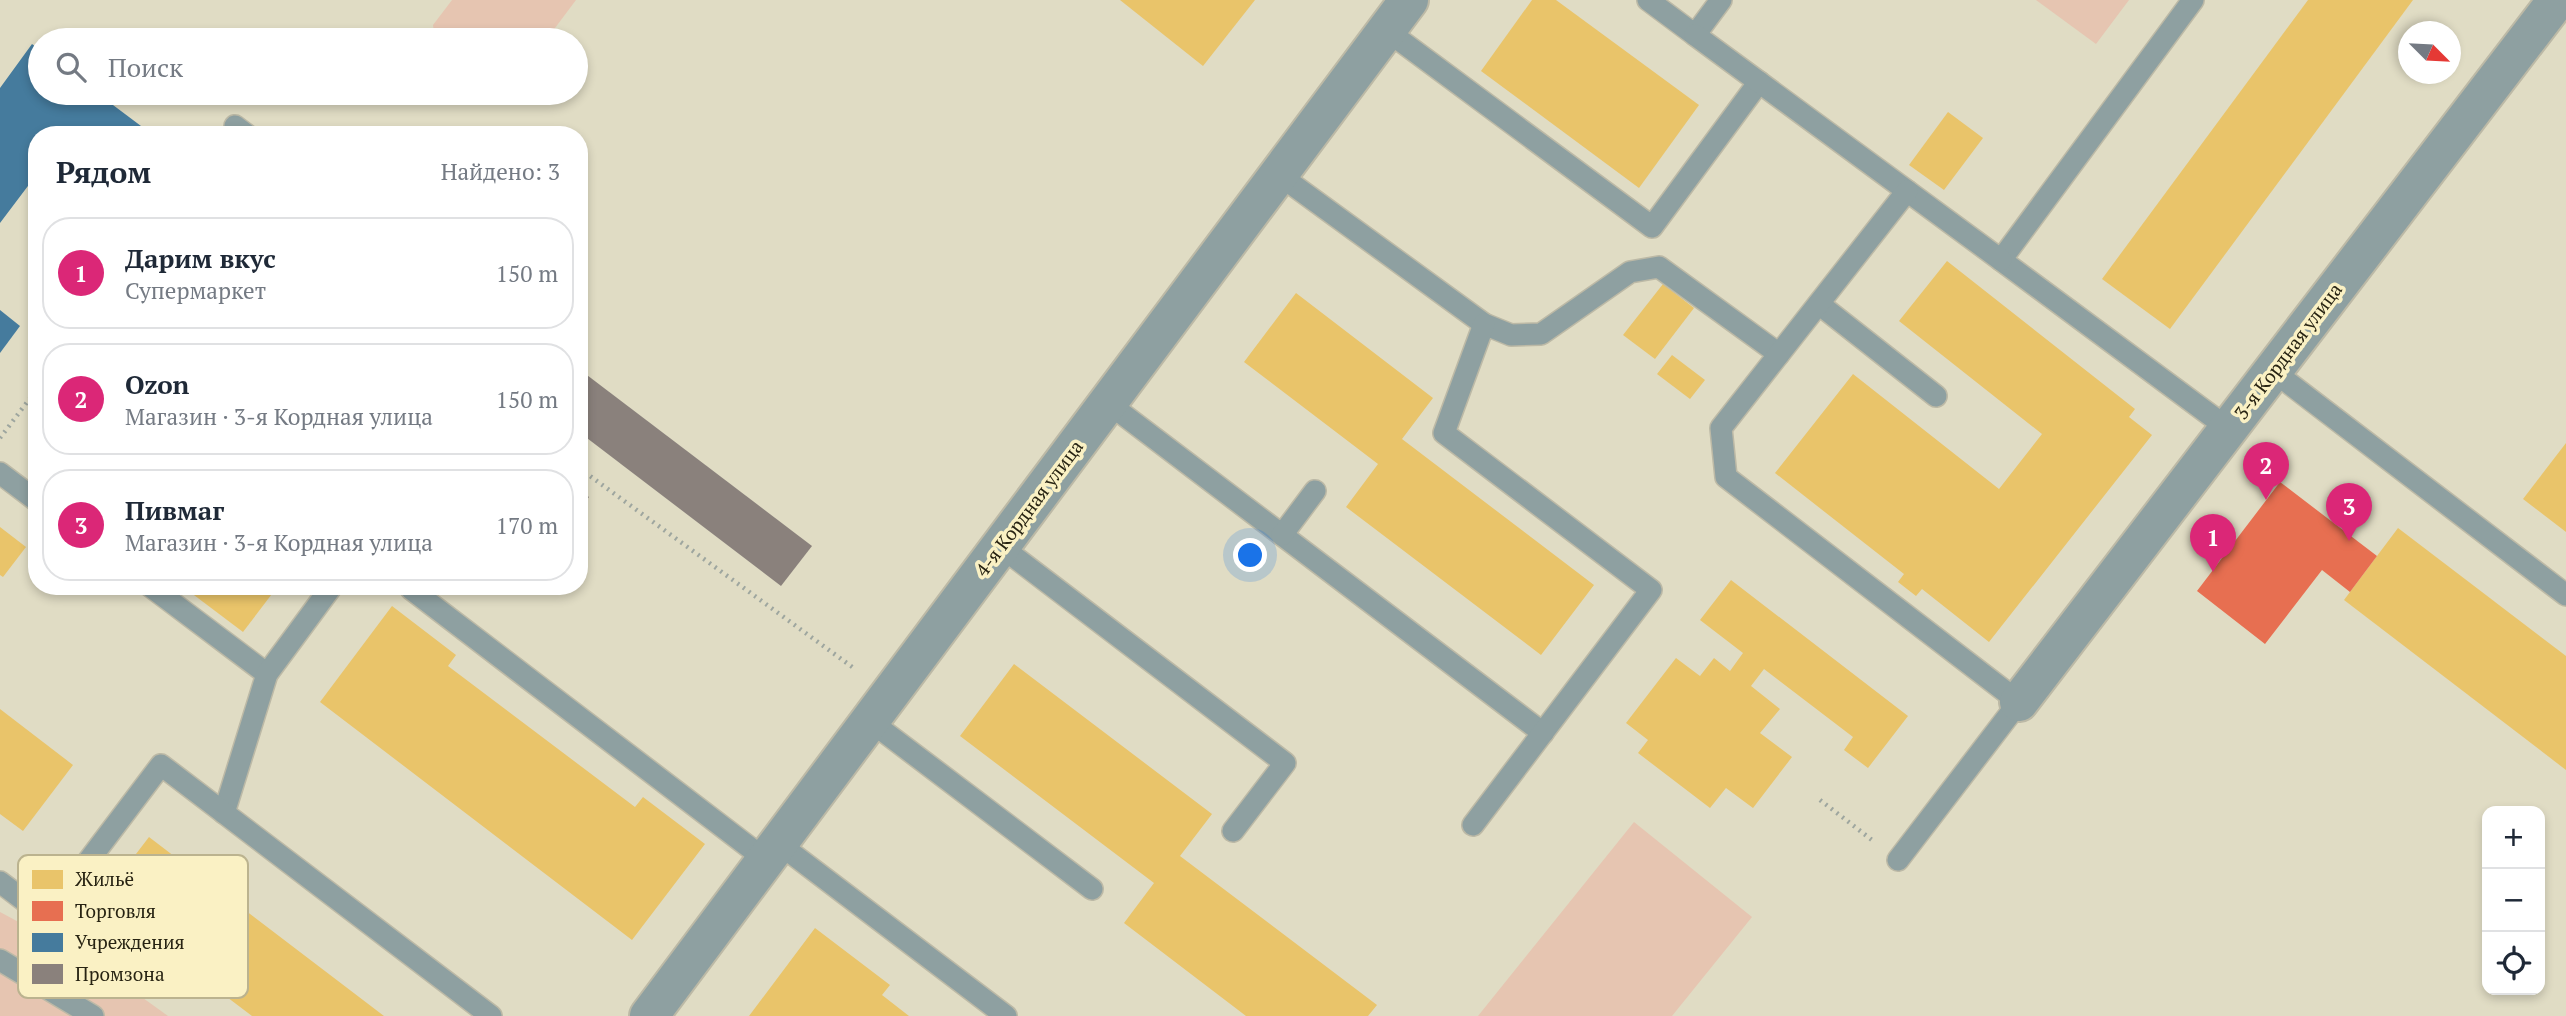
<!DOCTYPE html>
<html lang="ru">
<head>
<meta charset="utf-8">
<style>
  body { margin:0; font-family:"PT Serif",serif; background:#f2f2f3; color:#1f2937 }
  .controls { position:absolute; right:21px; bottom:21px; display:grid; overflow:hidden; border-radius:14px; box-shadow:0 4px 10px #0003 }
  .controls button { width:63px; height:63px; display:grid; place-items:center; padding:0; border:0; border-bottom:2px solid #e0e1e3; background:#fff; color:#1f2937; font:35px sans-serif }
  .compass { position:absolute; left:2398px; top:21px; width:63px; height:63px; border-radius:50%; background:#fff; box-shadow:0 4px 10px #0003; rotate:114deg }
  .you { position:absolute; left:1251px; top:556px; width:24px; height:24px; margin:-18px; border:5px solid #fff; border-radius:50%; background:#1a73e8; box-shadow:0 0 0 10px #1a73e833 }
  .badge { display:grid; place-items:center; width:46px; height:46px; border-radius:50%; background:#db2777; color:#fff; font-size:23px; font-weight:700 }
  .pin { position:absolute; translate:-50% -58px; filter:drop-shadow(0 2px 4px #0008) }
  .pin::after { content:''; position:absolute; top:37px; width:24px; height:21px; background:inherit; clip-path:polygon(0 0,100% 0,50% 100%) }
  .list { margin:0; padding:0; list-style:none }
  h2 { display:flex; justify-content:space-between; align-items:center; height:91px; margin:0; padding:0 28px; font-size:30px }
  h2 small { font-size:23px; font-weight:400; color:#747a83 }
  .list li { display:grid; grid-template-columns:46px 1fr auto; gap:21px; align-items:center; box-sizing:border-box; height:112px; margin:0 14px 14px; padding:0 14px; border:2px solid #e0e1e3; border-radius:28px }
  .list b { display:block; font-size:26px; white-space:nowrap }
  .list p { margin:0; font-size:23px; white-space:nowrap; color:#747a83 }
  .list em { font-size:23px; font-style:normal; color:#747a83 }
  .icon { flex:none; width:38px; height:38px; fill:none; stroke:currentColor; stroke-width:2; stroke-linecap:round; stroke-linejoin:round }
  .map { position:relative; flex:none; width:2566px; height:1016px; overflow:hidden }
  .search { position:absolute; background:#fff; box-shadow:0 4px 10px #0003; left:28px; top:28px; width:560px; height:77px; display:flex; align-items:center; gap:18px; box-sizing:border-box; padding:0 24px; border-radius:38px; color:#747a83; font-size:26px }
  .panel { position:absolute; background:#fff; box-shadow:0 4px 10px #0003; left:28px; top:126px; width:560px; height:469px; border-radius:28px }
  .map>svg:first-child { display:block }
</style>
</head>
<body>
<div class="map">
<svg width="2566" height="1016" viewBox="0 0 2566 1016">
  <rect width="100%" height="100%" fill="#e0dcc4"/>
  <g fill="#e6c5b1">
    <path d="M 452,0 L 576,0 L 546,40 L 435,40 L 433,25 Z"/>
    <path d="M 2036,0 L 2129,0 L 2096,44 Z"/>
    <path d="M 1634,822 L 1752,917 L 1672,1016 L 1478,1016 Z"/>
    <path d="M 0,912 L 93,962 L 168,1016 L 0,1016 Z"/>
  </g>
  <g fill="#e9c46a">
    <path d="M 1120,0 L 1255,0 L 1203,66 Z"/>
    <path d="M 1532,0 L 1556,0 L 1699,105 L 1639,188 L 1481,71 Z"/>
    <path d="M 2308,0 L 2413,0 L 2170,329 L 2102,279 Z"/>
    <path d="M 1948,112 L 1983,138 L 1944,190 L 1909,165 Z"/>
    <path d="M 1947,261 L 2135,409 L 2129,417 L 2152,435 L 1989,642 L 1922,589 L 1916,596 L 1898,582 L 1904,574 L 1775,473 L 1853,374 L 1999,489 L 2042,434 L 1899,321 Z"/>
    <path d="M 1663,284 L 1694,308 L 1655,359 L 1623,335 Z"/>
    <path d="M 1296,293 L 1433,398 L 1402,439 L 1594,585 L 1541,655 L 1346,507 L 1378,464 L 1244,362 Z"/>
    <path d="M 1672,355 L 1705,380 L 1690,399 L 1657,374 Z"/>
    <path d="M 2566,443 L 2566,532 L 2523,499 Z"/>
    <path d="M 0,527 L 26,547 L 3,577 L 0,575 Z"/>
    <path d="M 2398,528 L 2566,656 L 2566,770 L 2344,600 Z"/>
    <path d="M 1731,580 L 1908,716 L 1868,768 L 1844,750 L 1853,737 L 1764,669 L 1751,686 L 1780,709 L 1760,733 L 1792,757 L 1753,808 L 1726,788 L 1710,808 L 1638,753 L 1648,740 L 1626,723 L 1676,658 L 1700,676 L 1714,658 L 1730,671 L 1743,653 L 1700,620 Z"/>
    <path d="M 182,586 L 278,586 L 243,632 Z"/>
    <path d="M 392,606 L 456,655 L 448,666 L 635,807 L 643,797 L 705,844 L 632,940 L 320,702 Z"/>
    <path d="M 1014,664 L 1212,814 L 1180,856 L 1377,1005 L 1368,1016 L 1246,1016 L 1124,923 L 1154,883 L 960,736 Z"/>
    <path d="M 0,709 L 73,765 L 23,831 L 0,814 Z"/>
    <path d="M 149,837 L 204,879 L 384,1016 L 252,1016 L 100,901 Z"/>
    <path d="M 815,928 L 890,985 L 882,995 L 909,1016 L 749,1016 Z"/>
  </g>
  <path fill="#e76f51" d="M 2280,482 L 2377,556 L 2350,592 L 2322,570 L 2265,644 L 2197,591 Z"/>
  <g fill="#457b9d">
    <path d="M 32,44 L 40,50 L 40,93 L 97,93 L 153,135 L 37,135 L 37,174 L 0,223 L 0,88 Z"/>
    <path d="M 0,310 L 20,326 L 0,353 Z"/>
  </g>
  <g fill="#8a817c">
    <path d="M 579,369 L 812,546 L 781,586 L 579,432 Z"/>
    <path d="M 579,490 L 589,497 L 579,510 Z"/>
  </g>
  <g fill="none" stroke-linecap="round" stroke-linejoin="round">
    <defs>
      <g id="service">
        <path d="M 1648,0 L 1695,35 L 1721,0"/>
        <path d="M 2193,0 L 2001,260 L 2229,429"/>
        <path d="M 1391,23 L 1386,30 L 1652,227 L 1759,82"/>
        <path d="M 1695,35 L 2001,260"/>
        <path d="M 235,126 L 247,135"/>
        <path d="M 1278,174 L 1484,324 L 1511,335 L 1541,334 L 1630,272 L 1659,267 L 1779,354"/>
        <path d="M 1819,304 L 1936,396"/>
        <path d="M 2273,371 L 2566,595"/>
        <path d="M 1108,403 L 1543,733"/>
        <path d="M 0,473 L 37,501"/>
        <path d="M 1282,535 L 1315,491"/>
        <path d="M 1000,546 L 1285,763 L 1233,831"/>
        <path d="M 150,586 L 267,674"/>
        <path d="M 411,589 L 766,860"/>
        <path d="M 870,721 L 1092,889"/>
        <path d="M 224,813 L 267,674 L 332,586"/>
        <path d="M 1473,825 L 1651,590 L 1444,433 L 1484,324"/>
        <path d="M 778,843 L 1006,1016"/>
        <path d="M 1898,860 L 2019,702 L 1726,477 L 1721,428 L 1907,191"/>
        <path d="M 0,882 L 46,917 L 161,765 L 491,1016"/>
        <path d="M 0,960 L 93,1016"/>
      </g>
      <g id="minor">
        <path d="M 2019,702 L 2557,0"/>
        <path d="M 649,1016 L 1409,0"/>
      </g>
    </defs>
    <use href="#service" stroke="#bcb9a6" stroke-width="24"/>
    <use href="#minor" stroke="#bcb9a6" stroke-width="42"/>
    <g stroke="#9ea69f" stroke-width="4.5" stroke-dasharray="2 5" stroke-linecap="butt">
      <path d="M 36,288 L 37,289"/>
      <path d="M 0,438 L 37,389"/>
      <path d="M 579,468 L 855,669"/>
      <path d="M 1820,800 L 1872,840"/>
    </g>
    <use href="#service" stroke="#8ea0a1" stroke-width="21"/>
    <use href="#minor" stroke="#8ea0a1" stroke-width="38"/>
  </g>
  <g text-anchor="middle" stroke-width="7" stroke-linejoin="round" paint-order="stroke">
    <g font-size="19" fill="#272312" stroke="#faf1c4">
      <text transform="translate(2288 351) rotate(-53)" y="7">3-я Кордная улица</text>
      <text transform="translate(1029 508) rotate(-53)" y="7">4-я Кордная улица</text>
    </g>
  </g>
  <rect x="18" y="855" width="230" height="143" rx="10" fill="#faf1c4" stroke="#bbb38f" stroke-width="2"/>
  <rect x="32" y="870" width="31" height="19" fill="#e9c46a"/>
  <rect x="32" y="901" width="31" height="20" fill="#e76f51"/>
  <rect x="32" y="933" width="31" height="19" fill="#457b9d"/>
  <rect x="32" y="964" width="31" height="20" fill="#8a817c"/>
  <g font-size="19" fill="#272312">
    <text x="75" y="886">Жильё</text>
    <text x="75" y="918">Торговля</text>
    <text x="75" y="949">Учреждения</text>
    <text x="75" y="981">Промзона</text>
  </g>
</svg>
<div class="controls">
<button>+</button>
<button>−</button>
<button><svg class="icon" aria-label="locate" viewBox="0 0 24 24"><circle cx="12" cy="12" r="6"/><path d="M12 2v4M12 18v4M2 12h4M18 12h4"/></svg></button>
</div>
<svg class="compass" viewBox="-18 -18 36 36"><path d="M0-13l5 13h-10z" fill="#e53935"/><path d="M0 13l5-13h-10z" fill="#747a83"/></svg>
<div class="you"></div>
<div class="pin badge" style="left:2213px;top:572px">1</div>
<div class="pin badge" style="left:2266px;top:500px">2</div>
<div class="pin badge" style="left:2349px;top:541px">3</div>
<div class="search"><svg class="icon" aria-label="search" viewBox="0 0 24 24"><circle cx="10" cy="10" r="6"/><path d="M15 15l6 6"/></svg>Поиск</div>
<section class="panel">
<h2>Рядом<small>Найдено: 3</small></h2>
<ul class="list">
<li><span class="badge">1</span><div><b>Дарим вкус</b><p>Супермаркет</p></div><em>150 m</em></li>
<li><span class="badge">2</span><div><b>Ozon</b><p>Магазин · 3-я Кордная улица</p></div><em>150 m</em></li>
<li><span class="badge">3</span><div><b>Пивмаг</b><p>Магазин · 3-я Кордная улица</p></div><em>170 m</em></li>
</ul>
</section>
</div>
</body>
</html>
